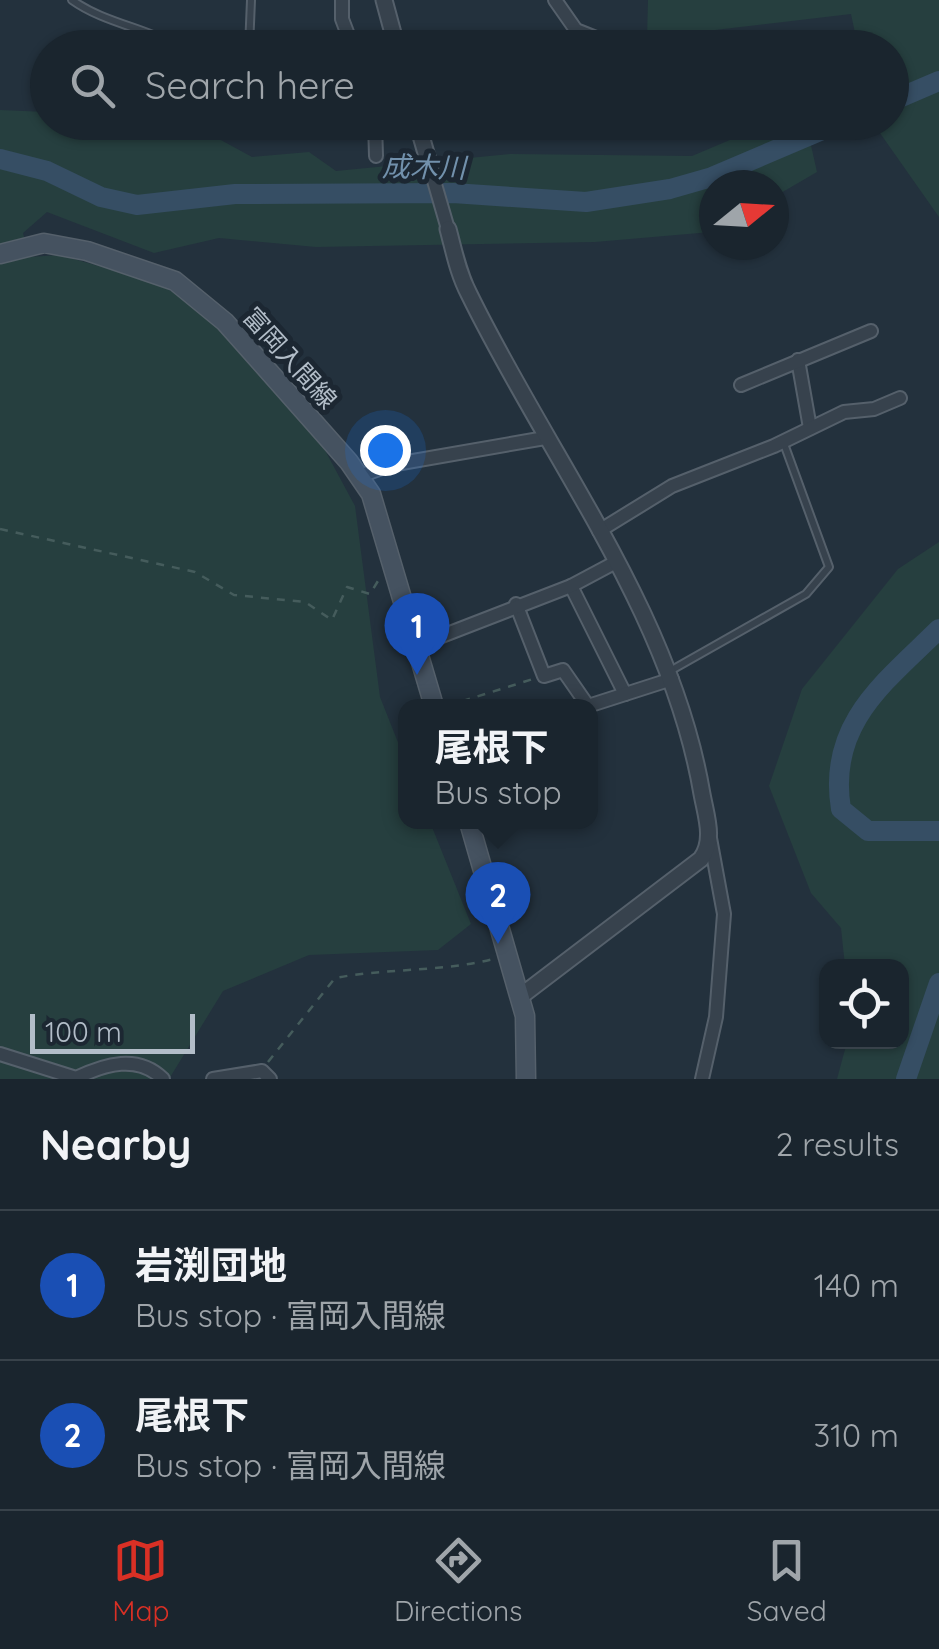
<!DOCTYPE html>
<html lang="en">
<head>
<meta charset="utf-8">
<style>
  body { margin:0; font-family:Quicksand,"Noto Sans JP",sans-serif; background:#27313a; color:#f1f3f6 }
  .controls { position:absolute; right:30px; bottom:30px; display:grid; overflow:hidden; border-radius:20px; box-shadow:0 2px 8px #0004 }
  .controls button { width:90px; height:90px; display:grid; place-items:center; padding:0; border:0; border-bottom:2px solid #38424a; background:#1a252e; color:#f1f3f6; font:50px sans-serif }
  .compass { position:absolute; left:699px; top:170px; width:90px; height:90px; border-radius:50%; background:#1a252e; box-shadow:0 2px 8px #0004; rotate:72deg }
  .scale { position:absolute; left:30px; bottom:25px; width:165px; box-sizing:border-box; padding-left:10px; border:5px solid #b2bdc8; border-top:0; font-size:28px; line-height:35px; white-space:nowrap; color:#b2bdc8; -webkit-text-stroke:8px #1c2732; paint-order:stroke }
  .you { position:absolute; left:385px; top:450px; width:35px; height:35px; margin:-25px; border:8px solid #fff; border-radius:50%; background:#1a73e8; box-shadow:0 0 0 15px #1a73e833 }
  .badge { display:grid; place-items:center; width:65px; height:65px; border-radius:50%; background:#d93025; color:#fff; font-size:32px; font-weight:700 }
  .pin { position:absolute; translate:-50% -82px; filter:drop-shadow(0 2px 5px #0008) }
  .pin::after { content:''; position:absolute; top:52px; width:35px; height:30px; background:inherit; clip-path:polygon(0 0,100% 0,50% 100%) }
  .popup { position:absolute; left:398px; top:699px; width:200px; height:130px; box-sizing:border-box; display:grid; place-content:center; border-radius:20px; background:#1a252e; filter:drop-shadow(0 2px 8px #0005); font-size:32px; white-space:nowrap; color:#9fa5aa }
  .popup b { font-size:38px; color:#f1f3f6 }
  .popup::after { content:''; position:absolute; left:50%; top:100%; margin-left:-20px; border:20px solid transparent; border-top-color:#1a252e }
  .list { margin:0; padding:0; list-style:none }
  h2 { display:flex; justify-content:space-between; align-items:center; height:130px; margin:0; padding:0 40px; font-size:42px }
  h2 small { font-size:32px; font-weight:400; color:#9fa5aa }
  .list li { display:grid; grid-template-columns:65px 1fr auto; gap:30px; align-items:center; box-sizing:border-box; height:150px; padding:0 40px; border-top:2px solid #38424a }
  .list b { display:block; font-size:38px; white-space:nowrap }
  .list p { margin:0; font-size:32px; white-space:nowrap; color:#9fa5aa }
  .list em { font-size:32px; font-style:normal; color:#9fa5aa }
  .icon { flex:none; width:55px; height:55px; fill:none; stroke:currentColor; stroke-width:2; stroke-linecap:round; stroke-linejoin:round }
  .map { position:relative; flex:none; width:939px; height:1079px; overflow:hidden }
  .search { position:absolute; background:#1a252e; box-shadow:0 2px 8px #0004; left:30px; right:30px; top:30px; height:110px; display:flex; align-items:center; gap:25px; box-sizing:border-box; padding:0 35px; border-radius:55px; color:#9fa5aa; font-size:38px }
  .sheet { height:430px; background:#1a252e }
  nav { display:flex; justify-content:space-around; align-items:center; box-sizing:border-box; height:140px; border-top:2px solid #38424a; background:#1a252e; font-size:28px; color:#9fa5aa }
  nav a { display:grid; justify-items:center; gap:5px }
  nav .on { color:#d93025 }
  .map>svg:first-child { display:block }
</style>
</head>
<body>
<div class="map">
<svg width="939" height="1079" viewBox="0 0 939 1079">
  <rect width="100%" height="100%" fill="#23313d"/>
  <g fill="#263f3f">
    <path d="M 648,0 L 939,0 L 939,217 L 875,126 L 892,122 L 892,48 L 858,47 L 851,14 L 647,38 Z"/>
    <path d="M 0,110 L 47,112 L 48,122 L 197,127 L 252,157 L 309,152 L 336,171 L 510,154 L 692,156 L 770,123 L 806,123 L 817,172 L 774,197 L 774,185 L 714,185 L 711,232 L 595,242 L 316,247 L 219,238 L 154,253 L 47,212 L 23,233 L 29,257 L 60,255 L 154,282 L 194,303 L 320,441 L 355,506 L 380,697 L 405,760 L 406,822 L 430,822 L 471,924 L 438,950 L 309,955 L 223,991 L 169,1079 L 0,1079 Z"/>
    <path d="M 939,542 L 939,1079 L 837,1079 L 847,1042 L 902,1042 L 902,966 L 845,966 L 841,928 L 811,893 L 769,786 L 802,689 L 898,569 Z"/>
  </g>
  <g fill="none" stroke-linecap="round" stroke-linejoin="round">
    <g stroke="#364e64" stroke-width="20">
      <path d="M 892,101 L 939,81"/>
      <path d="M 0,159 L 47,171 L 101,197 L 137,205 L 235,194 L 453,193 L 586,202 L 670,189 L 712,177 L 841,122"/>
      <path d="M 939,629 C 884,683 827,724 841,809 L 868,831 L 939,831"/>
      <path d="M 906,1079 L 939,983"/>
    </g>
    <defs>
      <g id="service">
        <path d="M 72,0 C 104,23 147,28 181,48"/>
        <path d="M 249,48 L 251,0"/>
        <path d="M 670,671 L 806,594 L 829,567 L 783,441"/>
      </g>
      <g id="minor">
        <path d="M 342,0 L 342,19 L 353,48"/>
        <path d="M 555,0 L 576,30 L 621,48"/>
        <path d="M 375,122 L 376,156"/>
        <path d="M 432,174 L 448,229"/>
        <path d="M 798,360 L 810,428"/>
        <path d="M 741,385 L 871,331"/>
        <path d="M 360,476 L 390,465 L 545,438"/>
        <path d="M 599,531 L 672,486 L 774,446 L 844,412 L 874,409 L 900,398"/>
        <path d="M 571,586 L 625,694"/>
        <path d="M 516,604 L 544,676 L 563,670 L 588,706 L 672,679"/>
        <path d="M 416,646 L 571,586 L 616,562"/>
        <path d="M 0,1054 L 76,1078 C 105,1064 138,1054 163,1079"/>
        <path d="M 213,1079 L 262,1071 L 270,1079"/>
        <path d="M 702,1079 L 716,1017 L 724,914 L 710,838"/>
      </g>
      <g id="tertiary">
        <path d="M 384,0 L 397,48"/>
        <path d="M 417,122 L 432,174"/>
        <path d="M 448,229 C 454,251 458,273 469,294 C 549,458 671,611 702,794 C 706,816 715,840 701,859 L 521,996"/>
      </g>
      <g id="secondary">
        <path d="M 0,254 L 44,243 L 87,251 L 175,281 L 225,322 L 349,462 L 371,494 L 434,706"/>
        <path d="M 469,822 L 525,1016 L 526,1079"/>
      </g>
    </defs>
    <use href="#service" stroke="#55606b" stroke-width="10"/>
    <use href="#minor" stroke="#55606b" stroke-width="16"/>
    <use href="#tertiary" stroke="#55606b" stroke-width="19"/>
    <use href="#secondary" stroke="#55606b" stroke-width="21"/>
    <g stroke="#455c5c" stroke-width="2.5" stroke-dasharray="8 8" stroke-linecap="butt">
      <path d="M 0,529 L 195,572 L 234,595 L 305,602 L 332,620 L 347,587 L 370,594 L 381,576"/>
      <path d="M 447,706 L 533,679"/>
      <path d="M 268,1062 L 335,978 C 387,968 442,972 493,959"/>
    </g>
    <use href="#service" stroke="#37424d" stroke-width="6"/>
    <use href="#minor" stroke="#37424d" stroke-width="12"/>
    <use href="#tertiary" stroke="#37424d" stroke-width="15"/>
    <use href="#secondary" stroke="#455260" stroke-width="18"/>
  </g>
  <g text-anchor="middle" stroke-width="10" stroke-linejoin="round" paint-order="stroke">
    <g font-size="25" fill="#b2bdc8" stroke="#1c2732">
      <text transform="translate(290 358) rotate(48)" y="9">富岡入間線</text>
    </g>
    <g font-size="28" font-style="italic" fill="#7291ac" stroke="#1c2732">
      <text transform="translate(424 167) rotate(1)" y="10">成木川</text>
    </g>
  </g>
</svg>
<div class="controls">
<button><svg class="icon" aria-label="locate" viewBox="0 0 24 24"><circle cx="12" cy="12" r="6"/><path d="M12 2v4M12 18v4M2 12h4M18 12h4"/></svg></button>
</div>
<svg class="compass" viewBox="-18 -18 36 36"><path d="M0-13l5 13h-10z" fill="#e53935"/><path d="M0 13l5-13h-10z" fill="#9fa5aa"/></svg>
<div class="scale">100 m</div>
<div class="you"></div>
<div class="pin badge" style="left:417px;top:675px;background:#1a4fb4">1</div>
<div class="pin badge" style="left:498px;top:944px;background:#1a4fb4">2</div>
<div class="popup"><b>尾根下</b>Bus stop</div>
<div class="search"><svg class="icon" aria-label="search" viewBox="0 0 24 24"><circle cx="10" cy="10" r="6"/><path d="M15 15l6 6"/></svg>Search here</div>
</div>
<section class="sheet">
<h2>Nearby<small>2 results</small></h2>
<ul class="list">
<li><span class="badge" style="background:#1a4fb4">1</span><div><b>岩渕団地</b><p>Bus stop · 富岡入間線</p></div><em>140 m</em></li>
<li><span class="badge" style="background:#1a4fb4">2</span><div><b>尾根下</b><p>Bus stop · 富岡入間線</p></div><em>310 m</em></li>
</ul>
</section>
<nav>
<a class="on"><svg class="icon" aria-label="map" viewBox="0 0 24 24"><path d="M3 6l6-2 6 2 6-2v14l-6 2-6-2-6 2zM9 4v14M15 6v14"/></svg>Map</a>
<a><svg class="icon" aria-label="directions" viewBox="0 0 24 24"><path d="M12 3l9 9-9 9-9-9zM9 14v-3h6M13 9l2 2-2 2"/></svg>Directions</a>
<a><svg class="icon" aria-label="saved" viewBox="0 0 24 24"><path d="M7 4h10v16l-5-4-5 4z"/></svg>Saved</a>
</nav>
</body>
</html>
